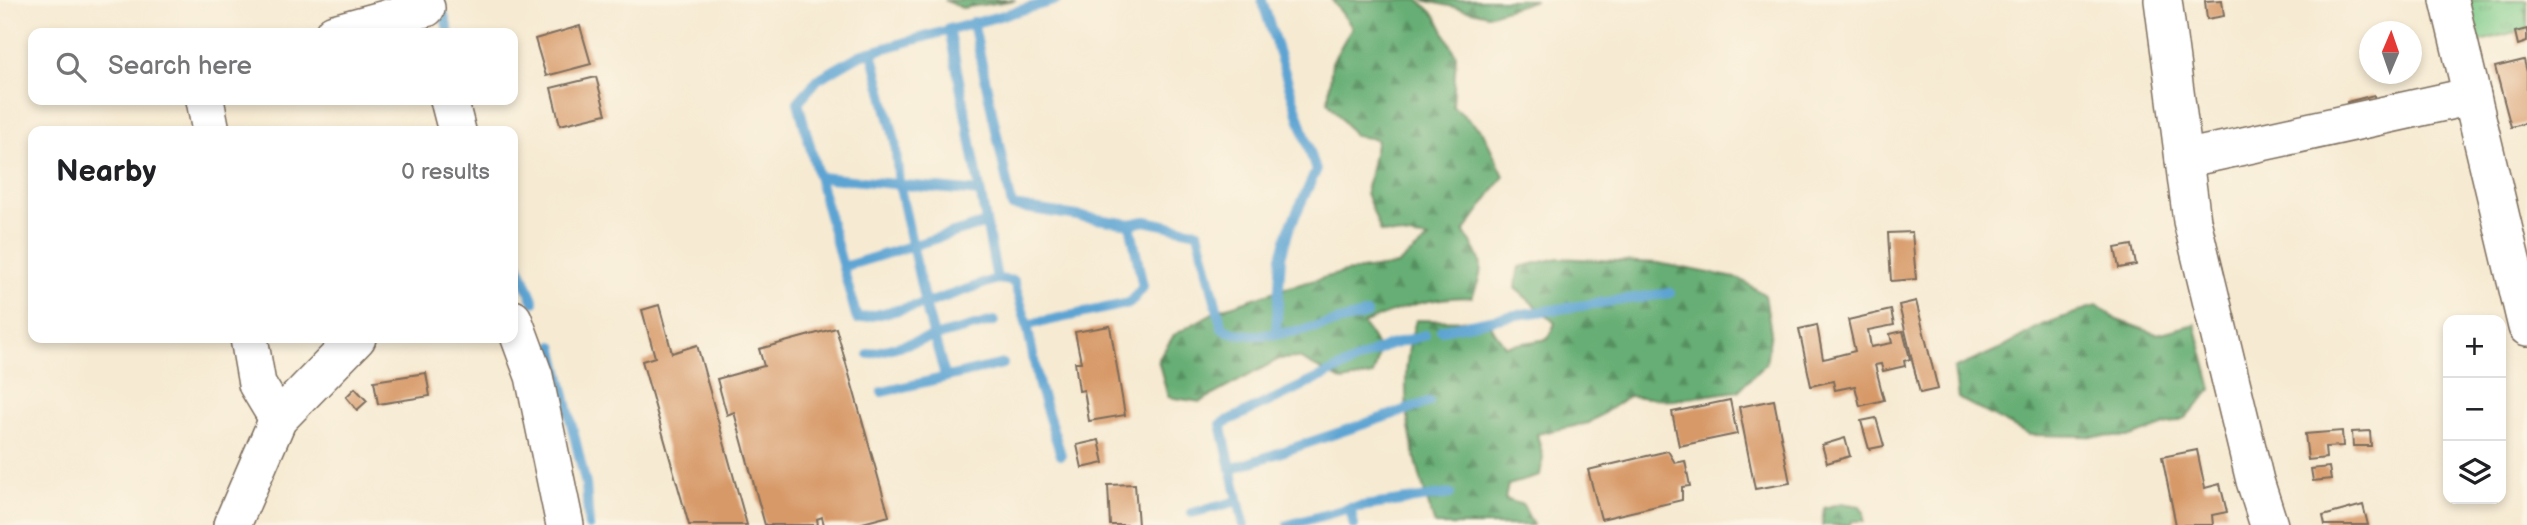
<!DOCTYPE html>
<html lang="en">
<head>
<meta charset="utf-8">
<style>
  body { margin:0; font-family:"Balsamiq Sans",sans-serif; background:#f6f6f6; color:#202124 }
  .controls { position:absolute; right:21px; bottom:21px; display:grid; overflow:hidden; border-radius:14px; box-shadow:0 4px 10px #0003 }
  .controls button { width:63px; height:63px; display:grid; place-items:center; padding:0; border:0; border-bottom:2px solid #e0e0e0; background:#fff; color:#202124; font:35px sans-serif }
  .compass { position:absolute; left:2359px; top:21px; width:63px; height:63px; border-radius:50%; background:#fff; box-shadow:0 4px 10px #0003; rotate:2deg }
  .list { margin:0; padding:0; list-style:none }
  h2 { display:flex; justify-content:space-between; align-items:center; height:91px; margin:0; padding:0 28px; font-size:30px }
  h2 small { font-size:23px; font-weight:400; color:#757577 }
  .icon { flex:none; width:38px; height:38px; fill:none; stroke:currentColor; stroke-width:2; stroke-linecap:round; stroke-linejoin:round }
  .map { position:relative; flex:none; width:2527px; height:525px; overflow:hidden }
  .search { position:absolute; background:#fff; box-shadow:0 4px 10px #0003; left:28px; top:28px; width:490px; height:77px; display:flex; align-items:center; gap:18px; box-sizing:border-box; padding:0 24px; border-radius:14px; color:#757577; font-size:26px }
  .panel { position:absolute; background:#fff; box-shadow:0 4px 10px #0003; left:28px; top:126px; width:490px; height:217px; border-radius:14px }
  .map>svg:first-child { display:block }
</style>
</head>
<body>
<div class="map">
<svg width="2527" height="525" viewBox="0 0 2527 525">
  <defs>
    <pattern id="grass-tufts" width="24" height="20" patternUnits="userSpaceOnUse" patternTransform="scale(1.75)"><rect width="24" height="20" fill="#7dca89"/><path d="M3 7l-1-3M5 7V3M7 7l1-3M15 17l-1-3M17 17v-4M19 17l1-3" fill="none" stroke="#68a46f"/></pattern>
    <pattern id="forest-firs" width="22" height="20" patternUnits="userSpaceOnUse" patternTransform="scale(1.75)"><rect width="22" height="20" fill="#66ae75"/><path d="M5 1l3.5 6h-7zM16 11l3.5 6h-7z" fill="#558e5f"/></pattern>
  </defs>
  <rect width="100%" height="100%" fill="#fcf5e5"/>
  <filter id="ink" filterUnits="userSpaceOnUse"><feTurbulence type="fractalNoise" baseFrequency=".0143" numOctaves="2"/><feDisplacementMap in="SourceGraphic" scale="14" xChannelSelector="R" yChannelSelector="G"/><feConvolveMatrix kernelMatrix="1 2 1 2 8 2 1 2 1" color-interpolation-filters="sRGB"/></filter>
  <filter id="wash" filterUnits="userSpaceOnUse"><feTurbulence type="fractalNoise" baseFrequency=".00686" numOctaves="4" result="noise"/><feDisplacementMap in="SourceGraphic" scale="28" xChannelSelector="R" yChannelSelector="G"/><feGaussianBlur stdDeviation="1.57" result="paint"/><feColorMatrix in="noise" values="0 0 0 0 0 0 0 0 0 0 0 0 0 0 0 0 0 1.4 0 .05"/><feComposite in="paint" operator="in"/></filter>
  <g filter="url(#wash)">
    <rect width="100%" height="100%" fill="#f6ead2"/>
    <path fill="url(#grass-tufts)" stroke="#5c7a54" stroke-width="2" d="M 2457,0 L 2527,0 L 2527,29 L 2468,44 Z"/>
    <g fill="url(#forest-firs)" stroke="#506c4a" stroke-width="2">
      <path d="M 944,0 L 1016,0 L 962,8 Z"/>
      <path d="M 1332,0 L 1419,0 L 1436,16 L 1456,55 L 1453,106 L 1483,132 L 1504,176 L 1464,232 C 1482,260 1487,265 1472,297 C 1430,297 1401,307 1363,324 C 1378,347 1383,347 1373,375 L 1343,381 L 1299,358 L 1279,359 L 1200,402 L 1168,397 L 1158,360 L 1174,335 L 1218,310 L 1282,289 L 1345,272 L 1397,265 L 1429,239 L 1381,232 L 1366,193 L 1377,139 L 1355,136 L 1328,102 L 1332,62 L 1352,27 Z"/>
      <path d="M 1423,0 L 1536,0 L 1488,15 Z"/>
      <path d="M 1559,258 L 1658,263 L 1740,279 L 1765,295 L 1771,332 L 1766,363 L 1738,391 L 1672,400 L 1629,396 L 1589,423 L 1537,434 L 1543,457 L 1540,476 L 1508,485 L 1505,499 L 1523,505 L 1533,525 L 1435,525 C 1413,459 1393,388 1416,320 L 1487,321 L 1505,346 L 1548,339 L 1555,323 L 1515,288 L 1519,267 Z"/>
      <path d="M 2097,305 L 2117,320 L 2157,334 L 2195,324 L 2212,389 L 2186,418 L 2131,437 L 2029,435 L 1958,398 L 1954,369 L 1999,349 L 2042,325 Z"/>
      <path d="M 1841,503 L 1860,506 L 1864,512 L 1864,521 L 1852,521 L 1849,525 L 1822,525 L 1824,508 Z"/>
    </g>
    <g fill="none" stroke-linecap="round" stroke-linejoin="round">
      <g stroke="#5da4d3" stroke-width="10">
        <path d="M 1057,0 L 860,55 L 818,79 L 798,102 L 857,319 L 925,304 L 997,279 L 1014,281 L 1027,325 L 1039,386 L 1061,455"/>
        <path d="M 1262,0 L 1316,171 L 1289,229 L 1281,257 L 1276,333"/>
        <path d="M 440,1 L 449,33"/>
        <path d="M 973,22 L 1012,206 L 1130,224"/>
        <path d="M 949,28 L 997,279"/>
        <path d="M 872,52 L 895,141 L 899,183 L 925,304 L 945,376"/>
        <path d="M 819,177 L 980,192"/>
        <path d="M 513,252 L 534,302"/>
        <path d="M 843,267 L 986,223"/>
        <path d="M 1027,325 L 1130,303 L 1143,287 L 1130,224 L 1145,221 L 1198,232 L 1222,328 C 1253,347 1333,323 1367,314"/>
        <path d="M 1441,330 L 1516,315 L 1670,293"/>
        <path d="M 553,346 L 586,485 L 589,525"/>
        <path d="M 869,354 L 994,321"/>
        <path d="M 882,392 L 1003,364"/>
        <path d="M 1231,469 L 1429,402"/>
        <path d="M 1350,508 L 1354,525"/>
        <path d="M 1192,513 L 1238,501"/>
        <path d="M 1244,525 L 1221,424 L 1387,346 L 1425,335"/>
        <path d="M 1288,525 L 1350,508 L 1450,494"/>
      </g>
    </g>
    <g id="blocks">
      <g fill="#d79967">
        <path d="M 2222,0 L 2224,16 L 2207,19 L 2205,1 Z"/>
        <path d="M 580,26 L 591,64 L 546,76 L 535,39 Z"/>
        <path d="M 2527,29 L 2527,42 L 2518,45 L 2515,32 Z"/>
        <path d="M 2524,60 L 2527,72 L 2527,123 L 2511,127 L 2495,67 Z"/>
        <path d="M 596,77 L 606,114 L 560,125 L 551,88 Z"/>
        <path d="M 2374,95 L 2375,103 L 2349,109 L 2347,102 Z"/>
        <path d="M 1912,232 L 1916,279 L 1891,281 L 1888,233 Z"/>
        <path d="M 2132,245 L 2136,265 L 2119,268 L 2115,248 Z"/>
        <path d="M 1916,301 L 1938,389 L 1920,393 L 1899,305 Z"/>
        <path d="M 659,305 L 672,353 L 697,345 L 747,525 L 689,525 L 642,361 L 655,357 L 642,310 Z"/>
        <path d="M 1891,310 L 1894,325 L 1868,330 L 1871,347 L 1892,343 L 1890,334 L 1903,331 L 1910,359 L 1904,361 L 1905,366 L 1883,371 L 1881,364 L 1875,365 L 1884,400 L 1860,406 L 1855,386 L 1835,390 L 1833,381 L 1811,386 L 1799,329 L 1817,325 L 1823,359 L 1828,358 L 1855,351 L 1848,320 Z"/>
        <path d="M 1110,326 L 1125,415 L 1089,421 L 1084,390 L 1079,391 L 1075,362 L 1081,362 L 1075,332 Z"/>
        <path d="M 836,328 L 889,516 L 855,525 L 824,525 L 822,517 L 817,519 L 818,525 L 765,525 L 734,412 L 727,415 L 717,379 L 764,366 L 759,349 Z"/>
        <path d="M 426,373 L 430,396 L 378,404 L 374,381 Z"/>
        <path d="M 355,388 L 367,401 L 357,410 L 346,397 Z"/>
        <path d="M 1730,400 L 1737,434 L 1679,446 L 1672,412 Z"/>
        <path d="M 1774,400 L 1790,483 L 1755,489 L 1739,407 Z"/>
        <path d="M 1876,418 L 1884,446 L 1869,449 L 1861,421 Z"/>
        <path d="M 2342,431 L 2343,446 L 2325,447 L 2326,458 L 2308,460 L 2305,434 Z"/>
        <path d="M 2370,431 L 2371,446 L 2353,446 L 2352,432 Z"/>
        <path d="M 1845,438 L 1850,456 L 1827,463 L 1822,445 Z"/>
        <path d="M 1099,440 L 1104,463 L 1082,468 L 1077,445 Z"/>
        <path d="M 2197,450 L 2205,488 L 2220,484 L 2227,512 L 2212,515 L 2213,525 L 2176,525 L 2162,457 Z"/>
        <path d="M 1668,451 L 1675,463 L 1685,461 L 1690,486 L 1682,487 L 1682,500 L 1601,519 L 1588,470 Z"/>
        <path d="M 2329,467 L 2331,479 L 2313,481 L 2311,469 Z"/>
        <path d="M 1135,484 L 1138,525 L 1110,525 L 1108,485 Z"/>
        <path d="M 2363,505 L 2368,525 L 2325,525 L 2323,516 Z"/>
      </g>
    </g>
  </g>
  <g filter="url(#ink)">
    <use href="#blocks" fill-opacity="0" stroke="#7c6d5d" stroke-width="2"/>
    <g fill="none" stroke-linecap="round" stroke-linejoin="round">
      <defs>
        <g id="street">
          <path d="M 2163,0 L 2192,221 L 2255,481 L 2269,525"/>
          <path d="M 2449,0 L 2527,327"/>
          <path d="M 334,33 L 426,8"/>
          <path d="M 205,100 L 211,131"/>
          <path d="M 449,100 L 457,131"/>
          <path d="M 2184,159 L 2472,96"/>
          <path d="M 513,319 L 534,376 L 565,525"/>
          <path d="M 249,338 L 257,384 L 278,419"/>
          <path d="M 232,525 L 278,419 L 357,338"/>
        </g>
      </defs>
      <use href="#street" stroke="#7c6d5d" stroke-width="40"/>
      <use href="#street" stroke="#fff" stroke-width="37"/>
    </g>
  </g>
</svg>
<div class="controls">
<button>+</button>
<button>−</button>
<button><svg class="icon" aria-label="layers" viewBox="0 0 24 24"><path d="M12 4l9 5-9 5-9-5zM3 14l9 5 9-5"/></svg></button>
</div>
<svg class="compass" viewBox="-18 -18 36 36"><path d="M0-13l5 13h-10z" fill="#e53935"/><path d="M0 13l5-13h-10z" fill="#757577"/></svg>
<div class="search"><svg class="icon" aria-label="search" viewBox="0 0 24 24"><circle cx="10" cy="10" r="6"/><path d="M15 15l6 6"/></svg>Search here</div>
<section class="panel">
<h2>Nearby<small>0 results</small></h2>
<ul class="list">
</ul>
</section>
</div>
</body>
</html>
